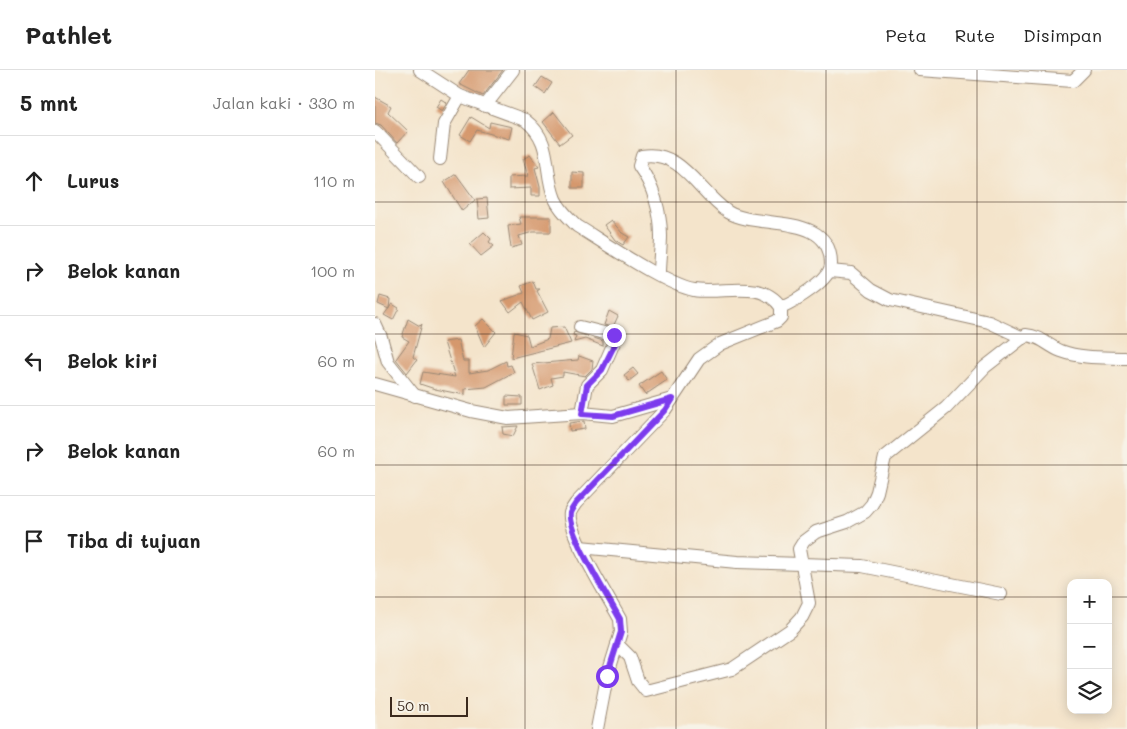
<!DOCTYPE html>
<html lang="id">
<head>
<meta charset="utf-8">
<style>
  body { margin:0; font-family:Mali,sans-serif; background:#f2f2f2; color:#222 }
  .controls { position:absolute; right:15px; bottom:15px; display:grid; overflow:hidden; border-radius:10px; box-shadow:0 2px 12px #0003 }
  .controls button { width:45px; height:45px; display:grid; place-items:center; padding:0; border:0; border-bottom:1px solid #e0e0e0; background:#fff; color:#222; font:25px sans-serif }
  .scale { position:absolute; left:15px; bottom:12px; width:78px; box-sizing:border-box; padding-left:5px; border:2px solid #3b2a1e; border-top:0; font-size:14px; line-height:18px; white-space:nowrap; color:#3b2a1e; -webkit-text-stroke:4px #f7f3e8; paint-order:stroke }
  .stop { position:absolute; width:15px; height:15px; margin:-11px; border:4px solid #7c3aed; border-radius:50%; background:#fff }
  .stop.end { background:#7c3aed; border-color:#fff; box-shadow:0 1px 5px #0008 }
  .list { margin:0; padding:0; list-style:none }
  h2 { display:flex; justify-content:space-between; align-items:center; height:65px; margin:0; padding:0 20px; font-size:21px }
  h2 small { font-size:16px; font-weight:400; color:#767676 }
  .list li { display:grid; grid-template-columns:32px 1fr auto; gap:15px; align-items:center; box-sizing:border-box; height:90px; padding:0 20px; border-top:1px solid #e0e0e0 }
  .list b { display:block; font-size:19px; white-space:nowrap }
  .list em { font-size:16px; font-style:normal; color:#767676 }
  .icon { flex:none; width:28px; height:28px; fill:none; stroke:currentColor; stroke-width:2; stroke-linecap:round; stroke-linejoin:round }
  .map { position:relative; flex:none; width:752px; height:659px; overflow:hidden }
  header { display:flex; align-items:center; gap:30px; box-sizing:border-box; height:70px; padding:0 25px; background:#fff; border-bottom:1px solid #e0e0e0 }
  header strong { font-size:24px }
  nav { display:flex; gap:28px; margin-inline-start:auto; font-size:18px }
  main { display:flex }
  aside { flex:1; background:#fff }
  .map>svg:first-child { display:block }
</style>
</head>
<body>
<header>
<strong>Pathlet</strong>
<nav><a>Peta</a><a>Rute</a><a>Disimpan</a></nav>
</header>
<main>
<aside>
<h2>5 mnt<small>Jalan kaki · 330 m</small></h2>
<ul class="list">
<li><svg class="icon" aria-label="ahead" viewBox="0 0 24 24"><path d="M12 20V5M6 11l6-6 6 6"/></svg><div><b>Lurus</b></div><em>110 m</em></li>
<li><svg class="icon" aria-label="right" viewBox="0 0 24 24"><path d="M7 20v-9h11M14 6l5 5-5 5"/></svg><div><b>Belok kanan</b></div><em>100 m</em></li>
<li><svg class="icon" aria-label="left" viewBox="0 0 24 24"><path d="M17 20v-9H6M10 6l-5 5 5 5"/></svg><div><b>Belok kiri</b></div><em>60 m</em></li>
<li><svg class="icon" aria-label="right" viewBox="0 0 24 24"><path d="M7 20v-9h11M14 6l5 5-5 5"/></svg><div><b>Belok kanan</b></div><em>60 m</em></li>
<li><svg class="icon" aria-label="arrive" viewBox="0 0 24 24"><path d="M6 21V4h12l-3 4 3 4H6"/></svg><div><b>Tiba di tujuan</b></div></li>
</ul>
</aside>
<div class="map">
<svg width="752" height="659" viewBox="0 0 752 659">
  <rect width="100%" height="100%" fill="#f7f3e8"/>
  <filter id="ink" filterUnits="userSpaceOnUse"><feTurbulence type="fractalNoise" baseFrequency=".02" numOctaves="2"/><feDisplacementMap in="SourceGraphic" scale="10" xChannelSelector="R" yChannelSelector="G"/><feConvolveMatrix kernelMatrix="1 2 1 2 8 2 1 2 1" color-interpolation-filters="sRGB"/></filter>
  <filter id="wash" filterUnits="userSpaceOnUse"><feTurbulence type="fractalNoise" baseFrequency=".0096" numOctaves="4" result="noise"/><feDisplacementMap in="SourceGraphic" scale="20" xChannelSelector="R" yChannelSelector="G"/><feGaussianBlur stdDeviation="1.12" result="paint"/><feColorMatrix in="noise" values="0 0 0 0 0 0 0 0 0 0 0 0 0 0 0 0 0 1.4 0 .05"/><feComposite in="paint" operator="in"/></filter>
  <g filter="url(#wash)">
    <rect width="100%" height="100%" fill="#f4e4cb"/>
    <g id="blocks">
      <g fill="#d5986d">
        <path d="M 94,0 L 128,0 L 108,26 L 84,14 Z"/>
        <path d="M 167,7 L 177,13 L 170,24 L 160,17 Z"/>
        <path d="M 0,27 L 16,36 L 13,42 L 33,61 L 22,73 L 6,55 L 0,53 Z"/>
        <path d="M 66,29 L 72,33 L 67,41 L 61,37 Z"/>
        <path d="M 179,42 L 197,65 L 185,74 L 168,52 Z"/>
        <path d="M 96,47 L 114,58 L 115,52 L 137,57 L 134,69 L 102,60 L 95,71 L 85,65 Z"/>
        <path d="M 155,85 L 164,97 L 160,98 L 165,117 L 165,126 L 156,126 L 156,118 L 134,119 L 134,107 L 153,106 L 148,89 Z"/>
        <path d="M 197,102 L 209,103 L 209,118 L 197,118 Z"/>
        <path d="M 81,104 L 100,130 L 87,141 L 69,112 Z"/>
        <path d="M 112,128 L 114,148 L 104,149 L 102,129 Z"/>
        <path d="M 144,147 L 176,147 L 176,162 L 158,162 L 144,166 L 147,175 L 136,178 L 133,156 L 146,154 Z"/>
        <path d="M 236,150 L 247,163 L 254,167 L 248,175 L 240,170 L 229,155 Z"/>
        <path d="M 109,162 L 116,169 L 114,172 L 119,176 L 106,186 L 95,174 Z"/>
        <path d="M 158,211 L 161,219 L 165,219 L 162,221 L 173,242 L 157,250 L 148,232 L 135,242 L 127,231 L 149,223 L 146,216 Z"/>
        <path d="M 5,226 L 15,229 L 14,239 L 3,234 Z"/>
        <path d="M 17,234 L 24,238 L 18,250 L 9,245 Z"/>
        <path d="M 234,241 L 243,246 L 238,257 L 229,255 Z"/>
        <path d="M 33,249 L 45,256 L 47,254 L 38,287 L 42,290 L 32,303 L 21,289 L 34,271 L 27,267 Z"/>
        <path d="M 108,249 L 121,262 L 109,277 L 100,256 Z"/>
        <path d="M 189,257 L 196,273 L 136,288 L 139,262 L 152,265 L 155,276 L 173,269 L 175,258 Z"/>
        <path d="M 199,262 L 228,271 L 228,276 L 210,269 L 199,272 L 201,266 L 198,265 Z"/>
        <path d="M 83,270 L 88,291 L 94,291 L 94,303 L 113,300 L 131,291 L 132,296 L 136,295 L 139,302 L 111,317 L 90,319 L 90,325 L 60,319 L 45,314 L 48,302 L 80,307 L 69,272 Z"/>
        <path d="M 204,286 L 218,291 L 217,299 L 210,306 L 188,302 L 188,306 L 176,308 L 178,315 L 165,320 L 157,294 L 203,290 Z"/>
        <path d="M 258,298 L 263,304 L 254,311 L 249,305 Z"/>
        <path d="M 286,301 L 292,310 L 270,325 L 264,316 Z"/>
        <path d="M 131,326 L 147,327 L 147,335 L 131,335 Z"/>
        <path d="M 209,351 L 210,359 L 195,361 L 194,353 Z"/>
        <path d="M 143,356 L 138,366 L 128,364 L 127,357 Z"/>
      </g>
    </g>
  </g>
  <g filter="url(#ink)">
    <use href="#blocks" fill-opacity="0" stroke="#988774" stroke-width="1"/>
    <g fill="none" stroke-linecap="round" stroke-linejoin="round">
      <defs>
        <g id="minor">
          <path d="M 45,0 L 85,26 L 150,50 C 179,72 168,101 180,129 C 185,140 194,148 202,156 C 230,173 291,215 319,220 C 347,225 386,208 406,237 L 406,247 L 402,251 L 345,274 L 324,289 L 290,340 L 201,433 C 199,436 196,440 195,443 C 191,461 235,530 245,549 L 246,562 L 232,607 L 222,659"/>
          <path d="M 545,0 L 698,11 L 709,0"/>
          <path d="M 110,36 L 138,0"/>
          <path d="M 0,61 L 44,107"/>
          <path d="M 65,89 L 69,54 L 85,26"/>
          <path d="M 455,201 L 476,203 L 496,220 L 515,230 L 614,252 L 648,268"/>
          <path d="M 284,204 C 284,191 286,179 286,166 C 286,142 278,115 264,96 L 267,86 C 307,79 324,123 353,142 C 382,160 456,141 456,194 C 456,210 420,231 406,237"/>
          <path d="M 0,254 L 6,267 L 13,292 L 40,326"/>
          <path d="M 205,257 L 237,265 L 241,268 L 227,300 L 212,315 L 207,343"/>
          <path d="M 0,314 L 96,341 L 133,348 L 207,343 L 238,346 L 297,329"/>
          <path d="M 205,477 L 362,492 L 487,496 L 626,524"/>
          <path d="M 242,574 L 255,587 L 263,611 L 271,621 L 357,599 L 415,560 L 427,547 L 434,533 L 424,479 L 429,471 L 441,462 L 472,452 L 490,442 L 497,434 L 502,422 L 510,387 L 571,338 L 610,297 L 651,265 C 666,266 673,276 686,281 C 708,289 729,287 752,288"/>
        </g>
      </defs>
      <use href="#minor" stroke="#988774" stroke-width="14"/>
      <use href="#minor" stroke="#fff" stroke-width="12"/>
    </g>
  </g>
  <g fill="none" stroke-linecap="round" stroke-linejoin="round" filter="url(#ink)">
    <path stroke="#7c3aed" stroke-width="6" d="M 232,606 L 246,562 L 245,549 C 235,530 191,461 195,443 C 196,440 199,436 201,433 L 290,340 L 297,329 L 238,346 L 207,344 L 212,315 L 227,300 L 241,272 L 241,268 L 239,265"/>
  </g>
  <path fill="none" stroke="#3b2a1e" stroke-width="1" stroke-opacity="0.55" d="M 150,0 L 150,659M 301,0 L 301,659M 451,0 L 451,659M 602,0 L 602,659M 0,132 L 752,132M 0,264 L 752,264M 0,395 L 752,395M 0,527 L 696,527M 733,527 L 752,527"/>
</svg>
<div class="controls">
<button>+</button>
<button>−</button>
<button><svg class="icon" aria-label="layers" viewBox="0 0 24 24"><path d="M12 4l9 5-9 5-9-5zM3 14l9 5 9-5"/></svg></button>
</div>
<div class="scale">50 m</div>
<div class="stop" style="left:232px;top:606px"></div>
<div class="stop end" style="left:239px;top:265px"></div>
</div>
</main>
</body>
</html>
